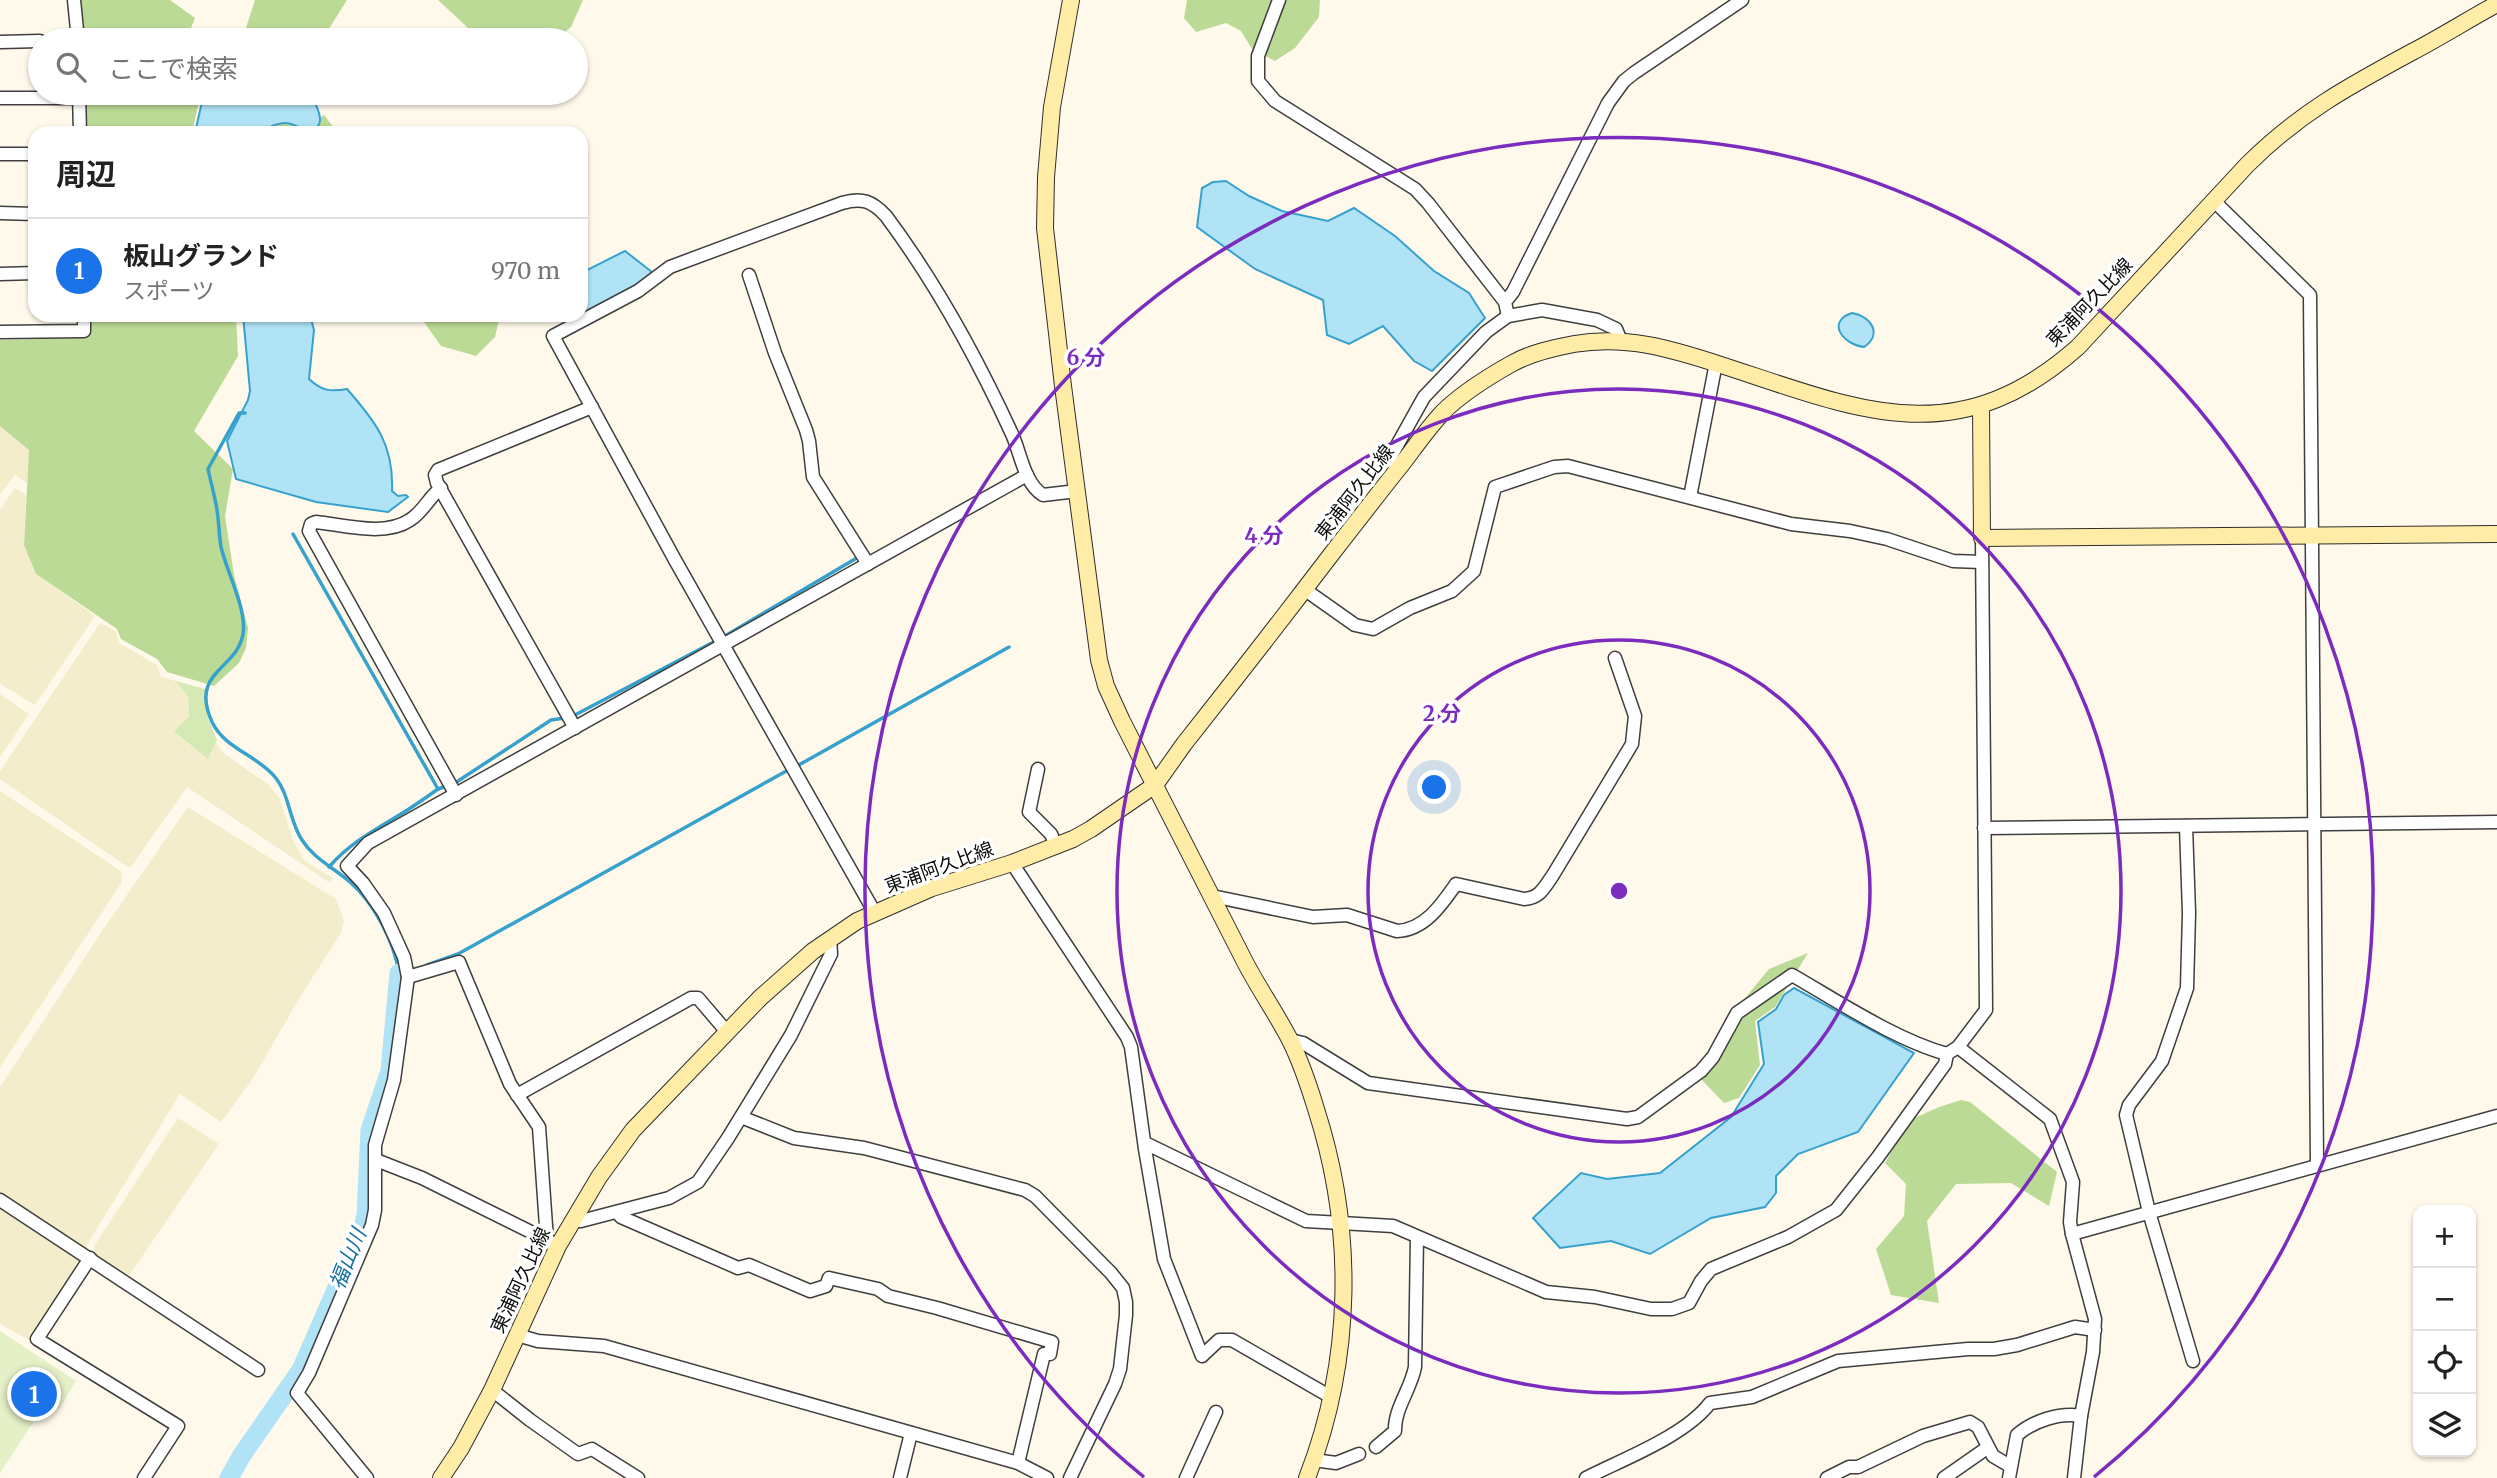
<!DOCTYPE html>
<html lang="ja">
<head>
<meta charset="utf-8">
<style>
  body { margin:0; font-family:Merriweather,"Noto Sans JP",serif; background:#f2f2f2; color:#222 }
  .controls { position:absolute; right:21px; bottom:21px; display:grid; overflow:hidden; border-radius:14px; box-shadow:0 2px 5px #0004 }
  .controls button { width:63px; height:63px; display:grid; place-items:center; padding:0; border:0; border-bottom:2px solid #e0e0e0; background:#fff; color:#222; font:35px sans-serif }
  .you { position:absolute; left:1435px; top:788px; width:24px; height:24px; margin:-18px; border:5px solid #fff; border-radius:50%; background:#1a73e8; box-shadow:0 0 0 10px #1a73e833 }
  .badge { display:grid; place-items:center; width:46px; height:46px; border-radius:50%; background:#1a73e8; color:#fff; font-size:23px; font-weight:700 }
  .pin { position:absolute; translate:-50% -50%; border:4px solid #fff; box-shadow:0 2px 7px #0006 }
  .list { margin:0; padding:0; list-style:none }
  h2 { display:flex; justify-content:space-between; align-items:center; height:91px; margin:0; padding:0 28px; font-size:30px }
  h2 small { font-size:23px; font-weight:400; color:#767676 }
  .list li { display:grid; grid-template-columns:46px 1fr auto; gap:21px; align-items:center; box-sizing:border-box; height:105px; padding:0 28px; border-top:2px solid #e0e0e0 }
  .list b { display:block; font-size:26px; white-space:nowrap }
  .list p { margin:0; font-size:23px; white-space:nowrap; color:#767676 }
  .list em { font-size:23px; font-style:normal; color:#767676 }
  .icon { flex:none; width:38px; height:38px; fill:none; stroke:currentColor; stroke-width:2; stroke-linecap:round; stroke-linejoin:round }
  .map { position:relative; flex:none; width:2497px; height:1478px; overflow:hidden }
  .search { position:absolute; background:#fff; box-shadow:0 2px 5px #0004; left:28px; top:28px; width:560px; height:77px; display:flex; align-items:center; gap:18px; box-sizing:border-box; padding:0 24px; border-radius:38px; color:#767676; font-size:26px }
  .panel { position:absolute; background:#fff; box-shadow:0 2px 5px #0004; left:28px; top:126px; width:560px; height:196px; border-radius:21px }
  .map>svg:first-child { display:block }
</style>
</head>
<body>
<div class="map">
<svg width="2497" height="1478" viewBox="0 0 2497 1478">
  <rect width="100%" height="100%" fill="#fff9eb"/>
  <g fill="#f4edcc">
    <path d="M 0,426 L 29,450 L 27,483 L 15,475 L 0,494 Z"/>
    <path d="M 15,488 L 26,495 L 24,545 L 36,574 L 95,616 L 35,705 L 0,684 L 0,510 Z"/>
    <path d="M 100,623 L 116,631 L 119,643 L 157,665 L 161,677 L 176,681 L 188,697 L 189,716 L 174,733 L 207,758 L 216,742 L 223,753 L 268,784 L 280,799 L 294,843 L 305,861 L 333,878 L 330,883 L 187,787 L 131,867 L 126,866 L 0,779 L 0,771 Z"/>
    <path d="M 0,694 L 29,714 L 0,757 Z"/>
    <path d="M 0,791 L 121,871 L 122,882 L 0,1067 Z"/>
    <path d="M 188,807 L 336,899 L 344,921 L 341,933 L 300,997 L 252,1080 L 221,1122 L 180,1094 L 85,1248 L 0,1192 L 0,1087 L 104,928 Z"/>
    <path d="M 178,1118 L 219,1144 L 128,1277 L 95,1257 L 94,1246 Z"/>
    <path d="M 0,1205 L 81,1256 L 31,1341 L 0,1324 Z"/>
  </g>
  <path fill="#d5e9b5" d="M 176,681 L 205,689 L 207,716 L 217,740 L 208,759 L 174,732 L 189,716 L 188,697 Z"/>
  <g fill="#bbda95">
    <path d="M 81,0 L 170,0 L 195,18 L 187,38 L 189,40 L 82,40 Z"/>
    <path d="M 255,0 L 347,0 L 322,40 L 275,40 L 265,31 L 265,40 L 242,40 Z"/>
    <path d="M 438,0 L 583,0 L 571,27 L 556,40 L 481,40 Z"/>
    <path d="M 1187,0 L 1320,0 L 1319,17 L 1295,48 L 1275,61 L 1252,49 L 1241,31 L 1226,23 L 1196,32 L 1184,18 Z"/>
    <path d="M 83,93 L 253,93 L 200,97 L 192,133 L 84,133 Z"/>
    <path d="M 324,115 L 334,128 L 331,133 L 270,133 L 270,124 L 291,119 L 311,124 Z"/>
    <path d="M 88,315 L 236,315 L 238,356 L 194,431 L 233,469 L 225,516 L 234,575 L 248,628 L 246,648 L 239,663 L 214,686 L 167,672 L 157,659 L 121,639 L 117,629 L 36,574 L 24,545 L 29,450 L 0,426 L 0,340 L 88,338 Z"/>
    <path d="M 419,315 L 500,315 L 495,337 L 476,356 L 441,346 Z"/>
    <path d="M 1808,953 L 1775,1007 L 1755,1021 L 1760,1065 L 1739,1098 L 1724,1103 L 1700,1078 L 1732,1037 L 1741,1003 L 1769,969 Z"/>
    <path d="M 1961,1100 L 1970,1102 L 2057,1172 L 2049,1206 L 2011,1183 L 1956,1184 L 1927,1221 L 1939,1303 L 1891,1295 L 1876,1249 L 1904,1216 L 1906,1184 L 1885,1163 L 1908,1121 L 1939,1107 Z"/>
  </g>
  <path fill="#e6f0c7" d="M 0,1331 L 76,1381 L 59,1409 L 50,1412 L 42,1409 L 0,1473 Z"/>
  <g fill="#b0e3f6" stroke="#37a1ce" stroke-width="2">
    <path d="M 259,93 L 309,93 C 314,100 331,129 309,129 C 293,129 295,118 272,126 L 272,133 L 195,133 L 201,106 L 205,99 C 216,99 249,100 257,97 Z"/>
    <path d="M 1226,181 L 1249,196 L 1282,211 L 1328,221 L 1354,208 L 1395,236 L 1434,271 L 1469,293 L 1485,318 L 1432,371 L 1414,361 L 1383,326 L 1349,344 L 1327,335 L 1323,300 L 1255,269 L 1197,227 L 1202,188 L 1213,182 Z"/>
    <path d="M 625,251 L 652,272 C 630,295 597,308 568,322 L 564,315 L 581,315 L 581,273 Z"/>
    <path d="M 1852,313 C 1871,316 1883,334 1864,347 C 1844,345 1825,322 1852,313 Z"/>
    <path d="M 243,315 L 310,315 L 314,330 L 309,379 C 322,391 330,392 347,389 C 376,422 394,445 392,491 L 398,496 L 406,495 L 408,497 L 388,512 L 316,502 L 236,479 L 227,441 L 248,400 L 250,391 Z"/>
    <path d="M 1794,988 L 1914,1053 L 1858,1132 L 1798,1154 L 1776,1176 L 1776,1193 L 1765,1207 L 1711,1218 L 1650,1254 L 1611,1241 L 1560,1248 L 1533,1218 L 1581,1173 L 1607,1179 L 1660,1173 L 1731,1117 L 1764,1064 L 1758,1022 L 1776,1009 L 1784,995 Z"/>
  </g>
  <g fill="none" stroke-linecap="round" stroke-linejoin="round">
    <g stroke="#37a1ce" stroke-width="3.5">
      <path d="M 245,413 L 239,413 L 208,469 C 211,483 215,497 217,510 C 219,523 219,535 221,547 C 227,573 247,609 243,634 C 237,670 189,671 212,722 C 225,749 257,755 275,777 C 290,795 289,821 302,840 C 314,859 333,867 350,882 C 374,903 394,941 399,973 L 403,972"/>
      <path d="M 293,534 L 438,789 C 424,799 410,809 396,817 C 371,832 348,845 329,867"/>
      <path d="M 573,716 L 725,636 L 855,559"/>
      <path d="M 797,766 L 1009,647"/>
      <path d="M 438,789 L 455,783 L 551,720 L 565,718"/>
      <path d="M 427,965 L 458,954 L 790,769"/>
    </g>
    <path stroke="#b0e3f6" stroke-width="19" d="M 229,1478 L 242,1455 L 301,1370 L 363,1228 L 366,1215 L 370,1130 L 390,1071 L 399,973"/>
    <defs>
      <g id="street">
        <path d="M 74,0 L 78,40"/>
        <path d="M 1279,0 L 1258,56 L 1258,81 L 1275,101 L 1415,189 L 1428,203 L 1505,302"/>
        <path d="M 0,42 L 40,41"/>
        <path d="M 79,93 L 80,133"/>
        <path d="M 0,98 L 79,98"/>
        <path d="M 0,154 L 35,154"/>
        <path d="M 2214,201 L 2310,295 L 2317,1166"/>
        <path d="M 0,213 L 35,214"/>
        <path d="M 0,274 L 35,273"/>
        <path d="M 749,275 L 775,353 L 806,430 L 809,441 L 813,477 L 868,564"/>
        <path d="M 1508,316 L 1505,302 L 1513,292 L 1608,103 L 1624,81 L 1634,73 L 1742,0"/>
        <path d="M 0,332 L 84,331 L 84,315"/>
        <path d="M 1398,468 L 1390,458 L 1424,397 L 1486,332 L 1508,316 L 1542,310 L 1597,320 L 1616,329 L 1621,341"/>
        <path d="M 441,488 C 429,497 423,512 410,520 C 385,537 344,525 316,522 L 311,524 L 309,531 L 456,795"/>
        <path d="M 1690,497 L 1716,363"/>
        <path d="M 1304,589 L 1355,625 L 1373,629 L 1410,608 L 1452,591 L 1474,571 L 1495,487 L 1554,467 L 1568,466 L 1791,524 L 1850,531 L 1887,539 L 1953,561 L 1982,562"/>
        <path d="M 575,728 L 437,483 L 435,475 L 438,470 L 592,407"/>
        <path d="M 1038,769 L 1029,812 L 1051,834 L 1056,846"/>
        <path d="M 2186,826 L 2189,913 L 2187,988 L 2162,1061 L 2129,1105 L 2126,1115 L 2149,1212 L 2193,1361"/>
        <path d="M 1984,828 L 2497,822"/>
        <path d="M 1012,863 L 1127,1037 L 1131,1047 L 1145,1149 L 1164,1259 L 1202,1356 L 1219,1340 L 1232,1340 L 1331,1397"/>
        <path d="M 1212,896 L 1313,917 L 1347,915 L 1397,931 C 1425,930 1442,904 1456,884 L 1524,899 C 1540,898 1544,888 1553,875 L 1632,744 L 1635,716 L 1615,658"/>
        <path d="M 875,913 L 675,560 L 553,336 L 638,291 L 670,267 L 842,203 C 862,197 872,201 886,216 C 936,283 977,358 1012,434 C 1021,454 1024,483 1043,495 L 1077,491"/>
        <path d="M 408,977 L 459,962 L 510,1084 L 539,1127 L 547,1240"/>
        <path d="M 1290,1040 L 1303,1043 L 1368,1083 L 1627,1119 L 1638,1117 L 1701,1071 L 1713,1057 L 1737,1013 L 1792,975 C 1839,1002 1896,1040 1947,1054"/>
        <path d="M 1958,1047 L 2050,1119 L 2073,1182 L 2070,1222 L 2072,1234 L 2095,1319 L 2093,1352 L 2081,1416 L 2074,1478"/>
        <path d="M 517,1095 L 691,998 L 698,998 L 727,1032"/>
        <path d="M 741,1117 L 794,1138 L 864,1148 L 1025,1190 L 1035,1196 L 1111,1273 L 1123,1288 L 1126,1302 L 1126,1315 L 1120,1369 L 1115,1384 L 1070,1478"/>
        <path d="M 1145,1143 L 1306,1221 L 1393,1226 L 1546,1292 L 1595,1297 L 1651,1309 L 1672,1309 L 1689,1303 L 1701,1281 L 1711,1269 L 1788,1237 L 1836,1210 L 1878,1157 L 1945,1064 L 1947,1054 L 1958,1047 L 1986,1010 L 1982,538"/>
        <path d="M 376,1160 L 422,1178 L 553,1243"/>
        <path d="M 0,1200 L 258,1370"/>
        <path d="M 617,1212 L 621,1217 L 738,1268 L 749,1265 L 810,1291 L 826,1286 L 829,1278 L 878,1289 L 888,1296 L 937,1308 L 1052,1342 L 1050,1354 L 1044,1354 L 1018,1463"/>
        <path d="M 573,1220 L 581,1221 L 669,1198 L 698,1182 L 728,1138 L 791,1035 L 831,954 L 830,938"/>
        <path d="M 2072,1234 L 2497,1116"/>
        <path d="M 90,1258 L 37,1339 L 178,1426 L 144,1478"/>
        <path d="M 517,1335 L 538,1341 L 604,1346 L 1018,1463 L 1047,1478"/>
        <path d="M 492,1390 L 530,1420 L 578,1454 L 592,1449 L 638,1478"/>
        <path d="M 1376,1447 L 1395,1431 C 1394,1409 1411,1389 1415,1367 L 1417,1237"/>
        <path d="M 1314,1460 L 1336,1463 L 1359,1454"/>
        <path d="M 367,1478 L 297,1393 L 309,1373 L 372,1225 L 375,1210 L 375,1145 L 394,1080 L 408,977 L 404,957 L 384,913 L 363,883 L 347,866 L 368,843 L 1027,475"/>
        <path d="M 900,1478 L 911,1433"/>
        <path d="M 1186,1478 L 1216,1412"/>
        <path d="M 1586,1478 C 1623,1459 1685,1436 1710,1403 L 1752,1397 L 1838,1361 L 1968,1349 L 1994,1349 L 2017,1345 L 2075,1327 L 2095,1330"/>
        <path d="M 1827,1478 L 1849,1467 L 1858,1467 L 1923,1436 L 1970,1422 L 1978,1427 L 1993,1456 L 2010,1466"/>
        <path d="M 1944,1478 L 1987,1448"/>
        <path d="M 2009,1478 L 2017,1435 C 2033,1421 2060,1412 2081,1416"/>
      </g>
      <g id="secondary">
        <path d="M 1071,0 L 1052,107 L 1046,177 L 1045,228 L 1063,386 L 1099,660 L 1106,686 L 1122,721 C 1163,802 1205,882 1245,962 C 1259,989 1276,1013 1290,1040 C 1301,1062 1309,1086 1316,1109 C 1355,1230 1353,1360 1307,1478"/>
        <path d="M 1981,406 L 1982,538 L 2497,534"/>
        <path d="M 441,1478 L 461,1448 L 492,1390 L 558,1246 L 599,1177 L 633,1130 L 760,998 L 813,951 L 857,921 L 932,888 L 1012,863 L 1073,839 L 1091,829 L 1155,785 L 1184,744 C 1233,682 1282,619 1330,556 C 1354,525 1378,494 1402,464 C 1415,447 1428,428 1443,412 C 1462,393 1488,377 1511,364 C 1530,353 1553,348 1574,344 C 1626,335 1672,349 1721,365 C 1857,409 1955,456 2078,347 L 2247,165 C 2299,113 2349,86 2412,52 C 2441,37 2469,19 2497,4"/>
      </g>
    </defs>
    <use href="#street" stroke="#3f3f3f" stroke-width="15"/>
    <use href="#secondary" stroke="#2e2e2e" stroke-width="18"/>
    <use href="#street" stroke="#fff" stroke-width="12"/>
    <use href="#secondary" stroke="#ffeca6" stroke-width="16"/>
  </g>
  <g fill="none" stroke="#7b2cbf" stroke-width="3.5">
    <circle cx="1619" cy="891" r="251"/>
    <circle cx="1619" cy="891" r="502"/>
    <path d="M1144 1477A754 754 0 1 1 2094 1477"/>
  </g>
  <g text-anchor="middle" stroke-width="7" stroke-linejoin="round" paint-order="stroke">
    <g font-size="19" fill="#0c0c0c" stroke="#fff">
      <text transform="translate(2089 302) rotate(-46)" y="7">東浦阿久比線</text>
      <text transform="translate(1354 492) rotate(-52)" y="7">東浦阿久比線</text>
      <text transform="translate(939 867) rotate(-20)" y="7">東浦阿久比線</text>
      <text transform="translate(520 1280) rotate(-65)" y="7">東浦阿久比線</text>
    </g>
    <g font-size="21" font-style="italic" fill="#15709e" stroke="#fff">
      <text transform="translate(348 1259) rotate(-68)" y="7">福山川</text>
    </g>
  </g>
  <circle cx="1619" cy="891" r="10" fill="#7b2cbf" stroke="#fff" stroke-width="3.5"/>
  <g font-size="21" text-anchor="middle" font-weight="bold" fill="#7b2cbf" stroke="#fff" stroke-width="7" stroke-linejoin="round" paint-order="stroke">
    <text x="1086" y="365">6 分</text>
    <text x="1264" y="543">4 分</text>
    <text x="1442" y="721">2 分</text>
  </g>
</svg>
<div class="controls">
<button>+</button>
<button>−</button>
<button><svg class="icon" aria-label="locate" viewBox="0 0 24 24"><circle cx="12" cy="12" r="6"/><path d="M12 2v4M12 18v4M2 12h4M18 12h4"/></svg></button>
<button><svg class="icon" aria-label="layers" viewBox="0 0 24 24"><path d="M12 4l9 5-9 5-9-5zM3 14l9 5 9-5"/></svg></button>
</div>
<div class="you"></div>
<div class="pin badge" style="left:34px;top:1394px">1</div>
<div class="search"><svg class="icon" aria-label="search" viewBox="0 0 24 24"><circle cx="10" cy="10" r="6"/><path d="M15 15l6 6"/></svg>ここで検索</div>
<section class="panel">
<h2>周辺<small></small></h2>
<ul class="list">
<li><span class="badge">1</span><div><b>板山グランド</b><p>スポーツ</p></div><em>970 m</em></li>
</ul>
</section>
</div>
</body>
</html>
